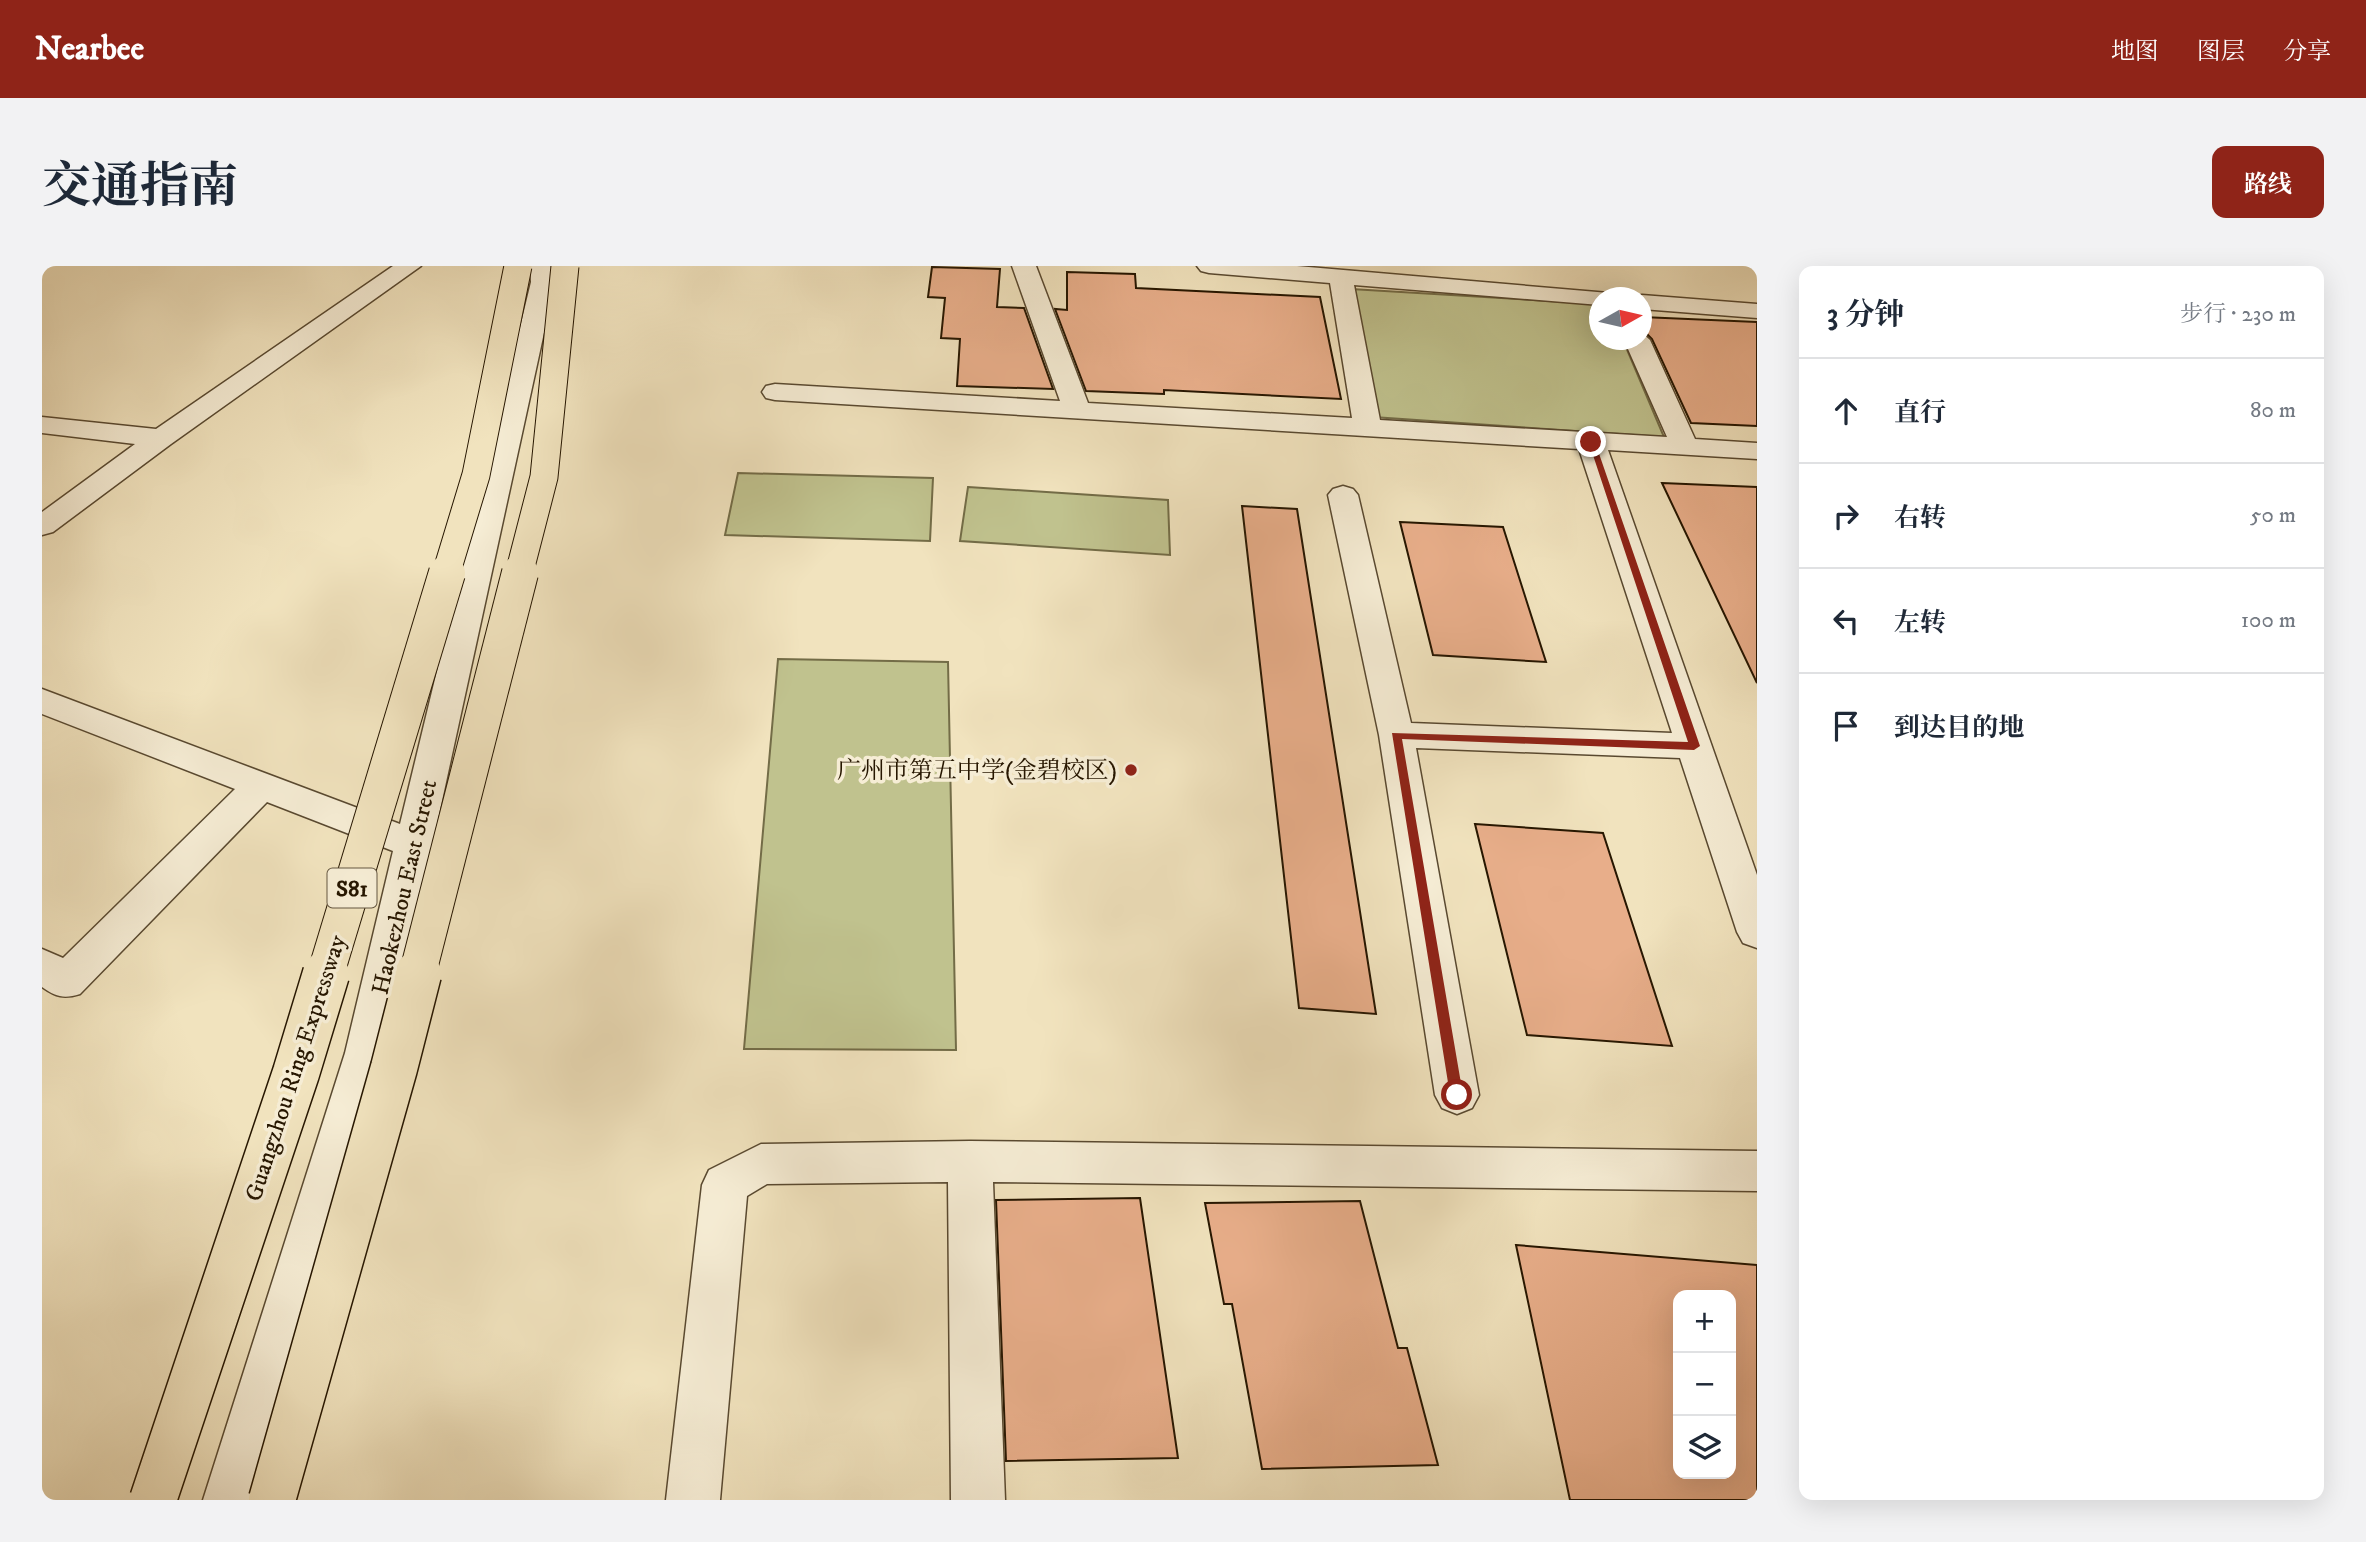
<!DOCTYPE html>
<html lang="zh">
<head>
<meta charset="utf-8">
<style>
  body { margin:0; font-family:"IM FELL DW Pica","Noto Serif SC",serif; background:#f2f2f3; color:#1f2937 }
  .controls { position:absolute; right:21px; bottom:21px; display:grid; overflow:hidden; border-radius:14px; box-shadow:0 7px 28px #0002 }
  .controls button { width:63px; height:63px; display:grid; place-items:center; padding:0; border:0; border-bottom:2px solid #e0e1e3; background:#fff; color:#1f2937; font:35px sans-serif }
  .compass { position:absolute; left:1547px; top:21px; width:63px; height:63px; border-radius:50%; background:#fff; box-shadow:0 7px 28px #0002; rotate:82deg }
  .stop { position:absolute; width:21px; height:21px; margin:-16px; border:5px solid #8f2418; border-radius:50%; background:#fff }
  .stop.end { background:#8f2418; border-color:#fff; box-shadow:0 2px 7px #0008 }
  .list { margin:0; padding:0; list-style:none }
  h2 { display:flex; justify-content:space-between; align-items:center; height:91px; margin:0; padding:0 28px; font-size:30px }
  h2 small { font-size:23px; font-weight:400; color:#747a83 }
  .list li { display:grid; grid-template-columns:46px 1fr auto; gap:21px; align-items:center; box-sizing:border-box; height:105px; padding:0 28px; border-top:2px solid #e0e1e3 }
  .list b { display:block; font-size:26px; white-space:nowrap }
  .list em { font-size:23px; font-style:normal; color:#747a83 }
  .icon { flex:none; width:38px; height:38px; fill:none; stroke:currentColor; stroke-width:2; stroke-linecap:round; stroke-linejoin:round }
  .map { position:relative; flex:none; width:1715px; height:1234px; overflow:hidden; border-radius:14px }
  header { display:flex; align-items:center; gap:42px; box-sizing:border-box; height:98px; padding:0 35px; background:#8f2418; color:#fff }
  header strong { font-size:33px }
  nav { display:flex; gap:38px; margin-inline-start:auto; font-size:24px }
  .intro { display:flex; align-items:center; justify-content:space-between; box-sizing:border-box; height:168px; padding:0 42px }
  h1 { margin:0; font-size:49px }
  .button { padding:18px 32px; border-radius:14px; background:#8f2418; color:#fff; font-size:24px; font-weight:700 }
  main { display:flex; gap:42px; padding:0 42px }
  aside { flex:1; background:#fff; border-radius:14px; box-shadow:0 7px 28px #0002 }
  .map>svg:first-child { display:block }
</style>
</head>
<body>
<header>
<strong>Nearbee</strong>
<nav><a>地图</a><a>图层</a><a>分享</a></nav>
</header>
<div class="intro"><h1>交通指南</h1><a class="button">路线</a></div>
<main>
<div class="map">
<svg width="1715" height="1234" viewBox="0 0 1715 1234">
  <rect width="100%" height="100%" fill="#f1e3be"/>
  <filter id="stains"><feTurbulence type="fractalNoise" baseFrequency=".00286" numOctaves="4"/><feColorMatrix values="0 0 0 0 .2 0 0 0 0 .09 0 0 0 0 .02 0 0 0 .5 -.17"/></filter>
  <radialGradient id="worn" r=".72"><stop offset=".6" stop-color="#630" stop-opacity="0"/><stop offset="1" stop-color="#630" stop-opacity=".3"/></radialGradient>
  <g fill="#c0c28e" stroke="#736c47" stroke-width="2">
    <path d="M 1309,23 L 1557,38 L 1558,74 L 1581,74 L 1622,171 L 1331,151 Z"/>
    <path d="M 696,207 L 891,212 L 888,275 L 683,269 Z"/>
    <path d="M 926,221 L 1126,234 L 1128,289 L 918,275 Z"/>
    <path d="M 736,393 L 906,396 L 914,784 L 702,783 Z"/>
  </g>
  <g fill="#e8ae8a" stroke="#261600" stroke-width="2" fill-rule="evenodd">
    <path d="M 890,1 L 958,3 L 955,41 L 982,42 L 1011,123 L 915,120 L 918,73 L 899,72 L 903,32 L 886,31 Z"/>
    <path d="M 1025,6 L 1093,8 L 1094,22 L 1278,31 L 1299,133 L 1122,124 L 1122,128 L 1044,125 L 1013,43 L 1025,44 Z"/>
    <path d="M 1600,51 L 1715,56 L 1715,160 L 1649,157 L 1610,73 L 1600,63 Z"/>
    <path d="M 1620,217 L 1715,221 L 1715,417 Z"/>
    <path d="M 1200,240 L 1255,243 L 1334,748 L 1257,742 Z"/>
    <path d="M 1358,256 L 1461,261 L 1504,396 L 1391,389 Z"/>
    <path d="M 1433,558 L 1561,567 L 1630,780 L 1485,769 Z"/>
    <path d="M 1098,932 L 1136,1192 L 964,1195 L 954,934 Z"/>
    <path d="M 1318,935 L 1356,1082 L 1365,1082 L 1396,1199 L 1220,1203 L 1190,1038 L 1182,1038 L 1163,937 Z"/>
    <path d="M 1474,979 L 1715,999 L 1715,1234 L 1528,1234 ZM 1636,1029 L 1689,1029 L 1689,1208 L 1636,1208 Z"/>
  </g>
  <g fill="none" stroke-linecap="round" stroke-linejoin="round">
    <defs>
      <g id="minor">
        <path d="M 351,0 L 379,0 L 129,178 L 11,266 L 0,269 L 0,246 L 93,178 L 0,167 L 0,151 L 114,163 Z"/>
        <path d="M 488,0 L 512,0 L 513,16 L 345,787 L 215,1234 L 161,1234 L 303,787 L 351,585 L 225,536 L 38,728 C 22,733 14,731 0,721 L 0,683 L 21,692 L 193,523 L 0,448 L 0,423 L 358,558 L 489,16 Z"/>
        <path d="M 970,0 L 994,0 L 1046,137 L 1310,152 L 1288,17 L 1167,7 L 1159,5 L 1155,0 L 1255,0 L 1567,27 L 1570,32 L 1558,32 L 1558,39 L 1312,19 L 1338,154 L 1625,171 L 1582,74 L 1600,74 L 1600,67 L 1608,74 L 1653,173 L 1715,177 L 1715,193 L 1566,184 L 1715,609 L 1715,682 L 1701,677 L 1695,666 L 1638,492 L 1374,482 L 1437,829 L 1430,842 L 1415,848 L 1400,842 L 1393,829 L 1337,469 L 1286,229 L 1291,223 L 1301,220 L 1311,223 L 1316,229 L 1369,457 L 1630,467 L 1537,183 L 733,134 L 724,132 L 720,126 L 724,120 L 733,118 L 1018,135 Z"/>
        <path d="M 1600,29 L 1715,38 L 1715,52 L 1600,43 L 1600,32 L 1591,32 Z"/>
        <path d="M 928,875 L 1715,885 L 1715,925 L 951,916 L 963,1234 L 909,1234 L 906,916 L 725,918 L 705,930 L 678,1234 L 624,1234 L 660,919 L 667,904 L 719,878 Z"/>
      </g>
    </defs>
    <use href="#minor" stroke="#594930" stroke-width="3"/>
    <use href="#minor" fill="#f6edd5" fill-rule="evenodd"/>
    <defs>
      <g id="highway-bridge-far2">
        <path d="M 404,308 L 434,209 L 476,0"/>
        <path d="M 477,308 L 502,211 L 523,0"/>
      </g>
      <g id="highway-bridge-far1">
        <path d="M 283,710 L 405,307"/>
        <path d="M 375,710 L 478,307"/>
      </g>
      <g id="highway-bridge">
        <path d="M 111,1234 L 254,807 L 284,708"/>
        <path d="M 230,1234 L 352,802 L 376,708"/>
      </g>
    </defs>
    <use href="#highway-bridge-far2" stroke="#261600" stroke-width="29" stroke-linecap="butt"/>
    <use href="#highway-bridge-far1" stroke="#261600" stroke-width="38" stroke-linecap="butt"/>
    <use href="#highway-bridge" stroke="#261600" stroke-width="49" stroke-linecap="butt"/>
    <use href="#highway-bridge-far2" stroke="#f1e3be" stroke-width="27"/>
    <use href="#highway-bridge-far1" stroke="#f1e3be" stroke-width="36"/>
    <use href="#highway-bridge" stroke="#f1e3be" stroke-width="46"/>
  </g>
  <path fill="#8f2418" d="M 1546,174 L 1553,176 L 1658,480 L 1652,484 L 1360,473 L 1421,829 L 1415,834 L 1408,829 L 1350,467 L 1646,476 Z"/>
  <circle fill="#8f2418" stroke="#f6edd5" stroke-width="2.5" cx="1089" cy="504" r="7"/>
  <g text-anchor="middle" stroke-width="7" stroke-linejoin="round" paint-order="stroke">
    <rect fill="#f6edd5" stroke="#645640" stroke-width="2" x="285.5" y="602.5" width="49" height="39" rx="5"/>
    <g font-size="23" font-weight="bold" fill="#261600">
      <text x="310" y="630">S81</text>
    </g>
    <g font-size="24" fill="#261600" stroke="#f6edd5" text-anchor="end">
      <text x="1075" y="512">广州市第五中学(金碧校区)</text>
    </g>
    <g font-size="24" fill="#261600" stroke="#f6edd5">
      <text transform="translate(362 621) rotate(-77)" y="8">Haokezhou East Street</text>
      <text transform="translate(253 802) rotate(-72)" y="8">Guangzhou Ring Expressway</text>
    </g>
  </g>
  <rect width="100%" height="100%" filter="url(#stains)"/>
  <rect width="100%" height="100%" fill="url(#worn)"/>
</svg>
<div class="controls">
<button>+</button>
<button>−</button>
<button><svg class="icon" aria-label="layers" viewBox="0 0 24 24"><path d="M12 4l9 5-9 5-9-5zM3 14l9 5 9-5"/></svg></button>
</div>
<svg class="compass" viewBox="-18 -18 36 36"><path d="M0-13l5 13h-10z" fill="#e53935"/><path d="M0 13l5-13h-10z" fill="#747a83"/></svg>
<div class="stop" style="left:1415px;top:829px"></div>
<div class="stop end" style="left:1549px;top:176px"></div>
</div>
<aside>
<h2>3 分钟<small>步行 · 230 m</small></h2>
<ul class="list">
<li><svg class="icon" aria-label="ahead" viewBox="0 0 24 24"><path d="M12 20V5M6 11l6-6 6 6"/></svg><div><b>直行</b></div><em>80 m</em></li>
<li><svg class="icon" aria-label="right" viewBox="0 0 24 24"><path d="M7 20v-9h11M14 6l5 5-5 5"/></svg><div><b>右转</b></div><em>50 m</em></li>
<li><svg class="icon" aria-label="left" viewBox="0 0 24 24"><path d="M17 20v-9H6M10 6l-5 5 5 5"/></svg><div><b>左转</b></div><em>100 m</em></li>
<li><svg class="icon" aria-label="arrive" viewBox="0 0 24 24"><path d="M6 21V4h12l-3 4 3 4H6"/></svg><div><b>到达目的地</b></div></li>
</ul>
</aside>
</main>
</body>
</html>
